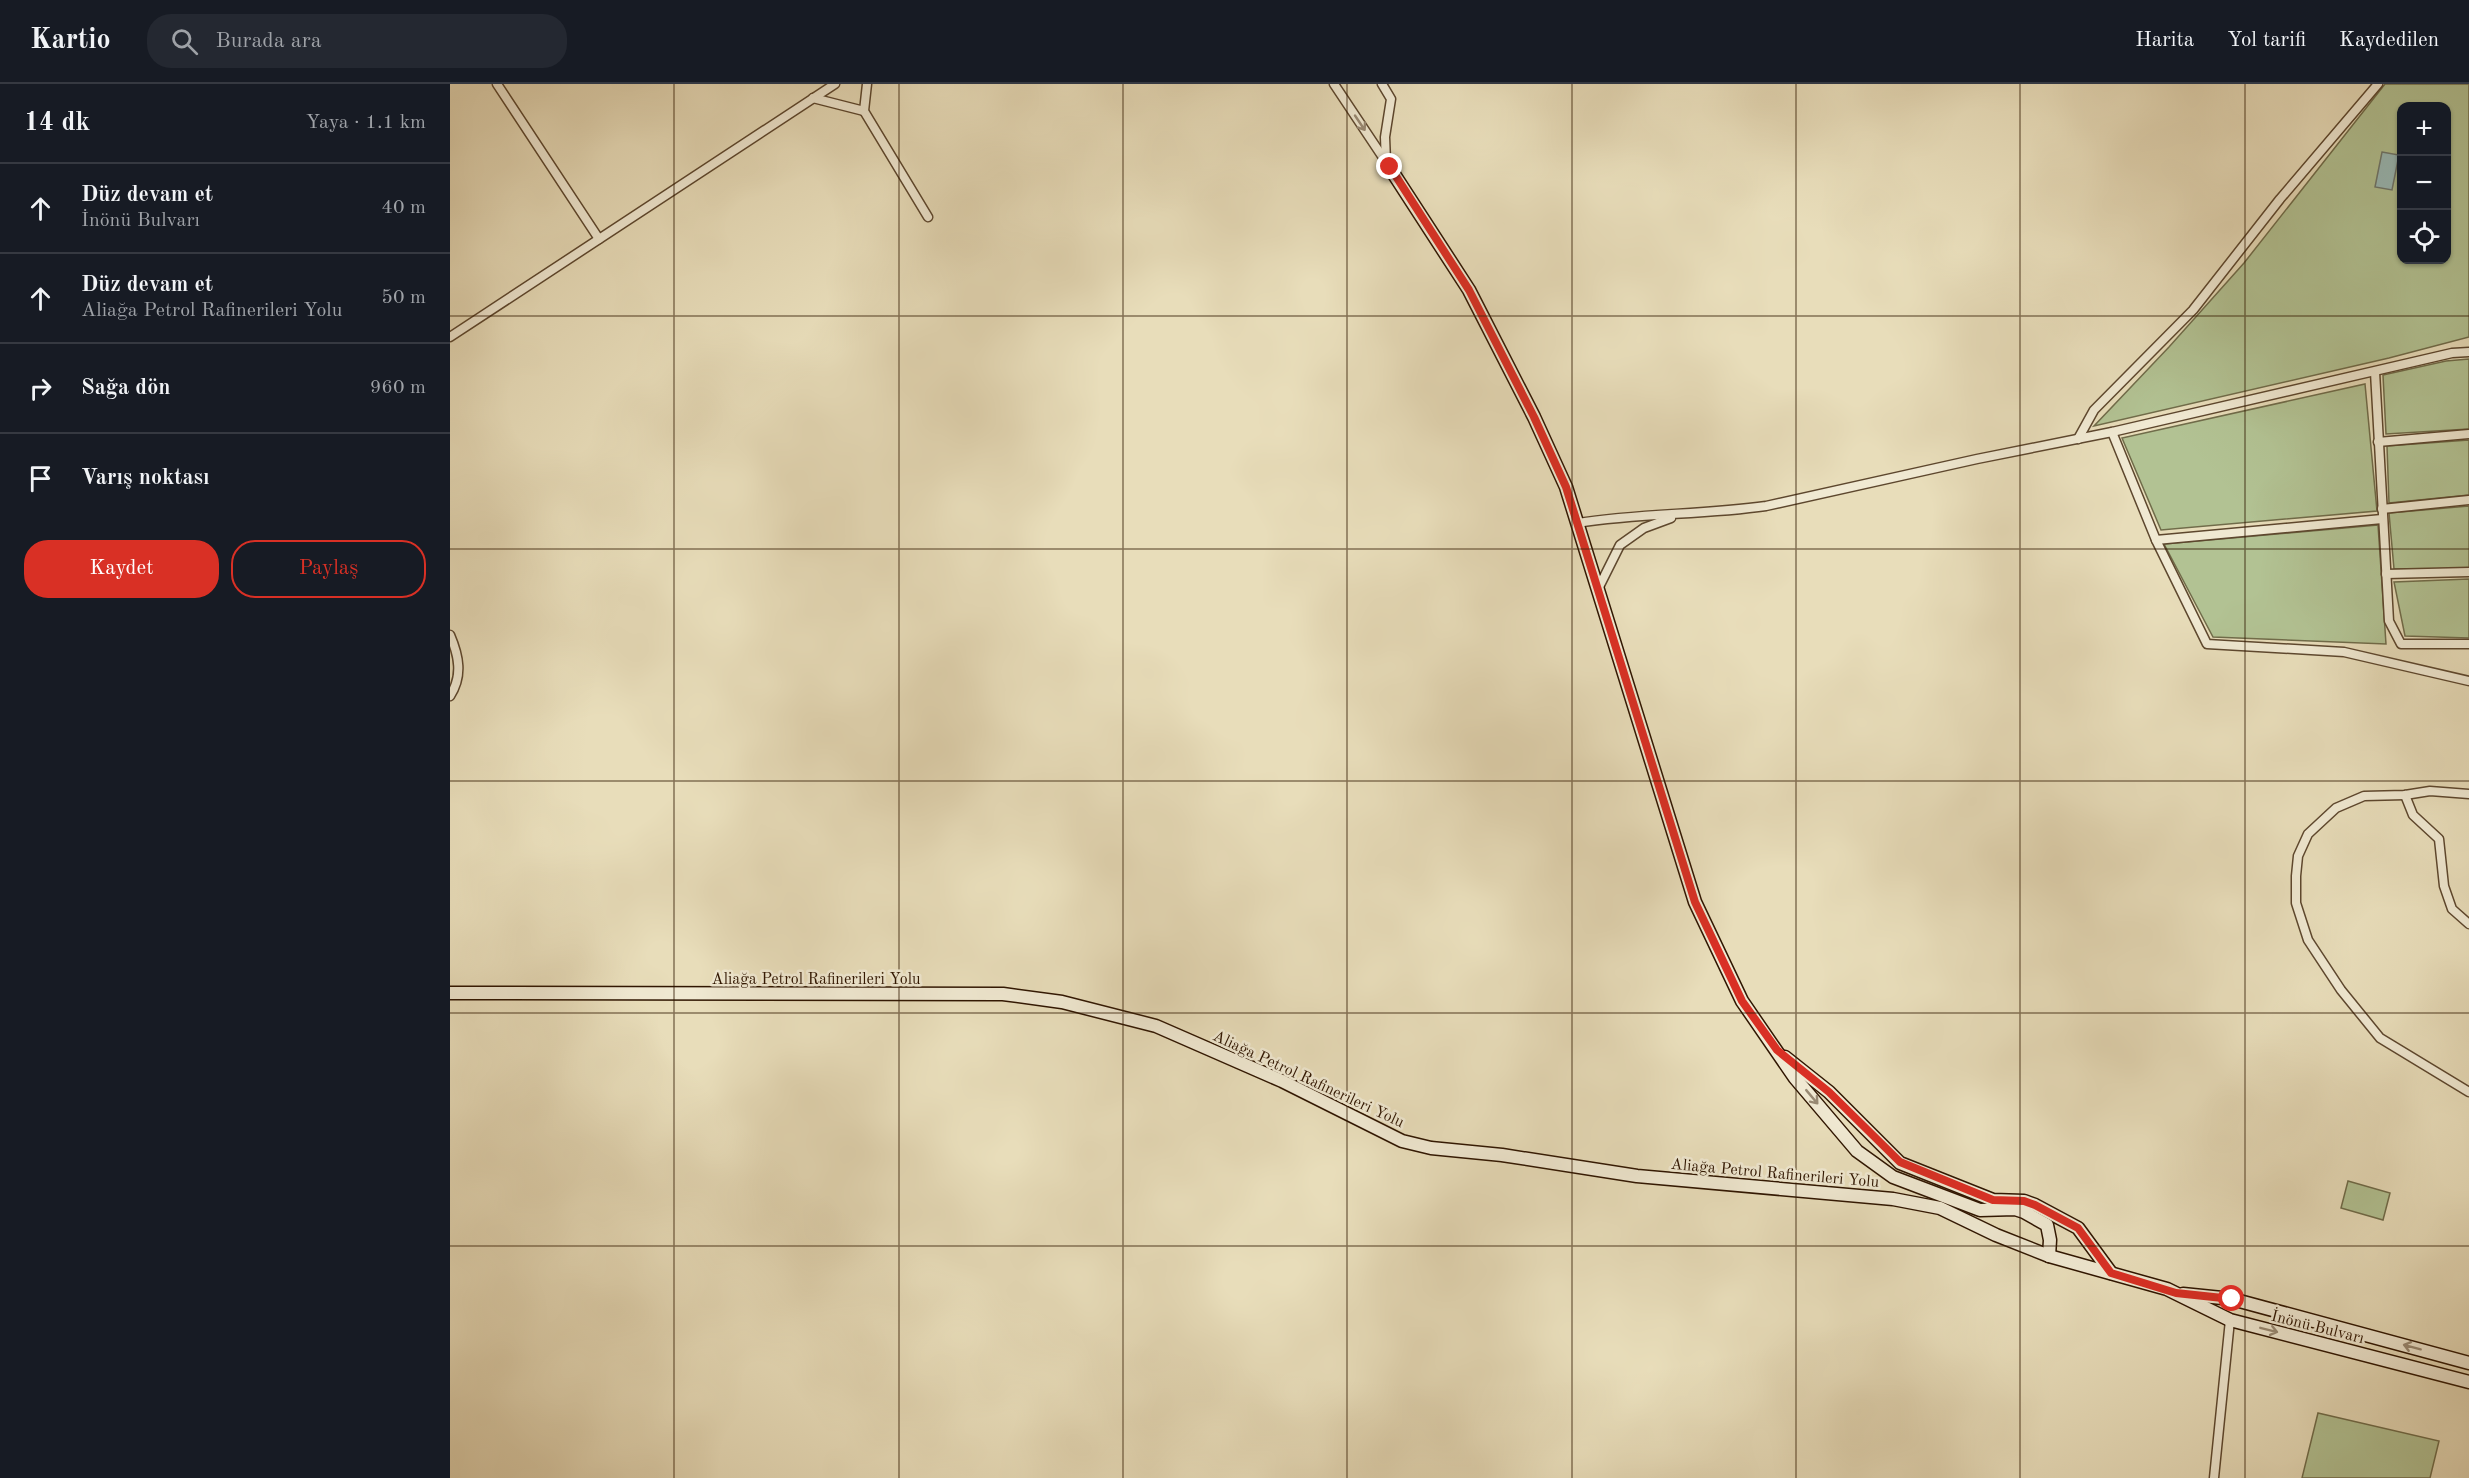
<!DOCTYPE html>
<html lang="tr">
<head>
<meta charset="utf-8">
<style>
  body { margin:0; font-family:"Old Standard TT",serif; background:#242831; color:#f1f3f6 }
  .controls { position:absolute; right:18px; top:18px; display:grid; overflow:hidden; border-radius:12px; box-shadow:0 2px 4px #0004 }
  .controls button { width:54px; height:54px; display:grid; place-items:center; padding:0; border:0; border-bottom:2px solid #363941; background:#171b24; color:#f1f3f6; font:30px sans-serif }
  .stop { position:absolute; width:18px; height:18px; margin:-14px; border:4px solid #d93025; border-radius:50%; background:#fff }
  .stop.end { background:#d93025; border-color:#fff; box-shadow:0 2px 6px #0008 }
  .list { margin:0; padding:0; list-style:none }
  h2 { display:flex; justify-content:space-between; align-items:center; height:78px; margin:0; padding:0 24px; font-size:26px }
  h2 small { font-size:20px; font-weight:400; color:#9ea1a6 }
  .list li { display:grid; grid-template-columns:39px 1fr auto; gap:18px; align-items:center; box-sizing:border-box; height:90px; padding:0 24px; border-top:2px solid #363941 }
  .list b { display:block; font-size:22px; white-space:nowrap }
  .list p { margin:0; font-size:20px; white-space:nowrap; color:#9ea1a6 }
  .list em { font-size:20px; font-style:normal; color:#9ea1a6 }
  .actions { display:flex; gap:12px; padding:18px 24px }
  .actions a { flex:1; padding:14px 0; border:2px solid #d93025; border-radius:24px; text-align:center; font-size:21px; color:#d93025 }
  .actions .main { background:#d93025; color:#fff }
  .icon { flex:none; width:33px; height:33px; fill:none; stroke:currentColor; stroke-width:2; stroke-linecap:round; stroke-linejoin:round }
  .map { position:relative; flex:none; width:2019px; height:1394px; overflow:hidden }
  header { display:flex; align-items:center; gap:36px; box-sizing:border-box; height:84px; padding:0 30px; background:#171b24; border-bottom:2px solid #363941 }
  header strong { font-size:28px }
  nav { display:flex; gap:33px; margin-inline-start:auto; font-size:21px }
  .search { width:420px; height:54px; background:#242831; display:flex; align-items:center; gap:15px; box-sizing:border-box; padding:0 21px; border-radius:24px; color:#9ea1a6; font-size:22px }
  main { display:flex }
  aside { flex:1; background:#171b24 }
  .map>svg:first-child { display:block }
</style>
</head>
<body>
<header>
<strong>Kartio</strong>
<div class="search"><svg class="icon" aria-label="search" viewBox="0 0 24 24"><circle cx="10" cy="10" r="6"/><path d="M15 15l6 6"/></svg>Burada ara</div>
<nav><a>Harita</a><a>Yol tarifi</a><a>Kaydedilen</a></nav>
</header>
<main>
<aside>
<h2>14 dk<small>Yaya · 1.1 km</small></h2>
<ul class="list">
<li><svg class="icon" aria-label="ahead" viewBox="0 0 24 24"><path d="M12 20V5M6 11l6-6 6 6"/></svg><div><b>Düz devam et</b><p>İnönü Bulvarı</p></div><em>40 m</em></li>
<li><svg class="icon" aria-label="ahead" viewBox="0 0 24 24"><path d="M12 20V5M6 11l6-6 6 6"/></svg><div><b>Düz devam et</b><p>Aliağa Petrol Rafinerileri Yolu</p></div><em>50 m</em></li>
<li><svg class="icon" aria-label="right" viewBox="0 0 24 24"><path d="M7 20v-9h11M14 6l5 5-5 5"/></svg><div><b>Sağa dön</b></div><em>960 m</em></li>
<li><svg class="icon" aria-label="arrive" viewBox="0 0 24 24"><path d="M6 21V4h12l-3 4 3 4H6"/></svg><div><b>Varış noktası</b></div></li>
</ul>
<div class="actions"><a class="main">Kaydet</a><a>Paylaş</a></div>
</aside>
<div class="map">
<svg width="2019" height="1394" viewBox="0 0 2019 1394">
  <rect width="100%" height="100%" fill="#e8ddba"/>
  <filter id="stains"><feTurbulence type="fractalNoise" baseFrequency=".00333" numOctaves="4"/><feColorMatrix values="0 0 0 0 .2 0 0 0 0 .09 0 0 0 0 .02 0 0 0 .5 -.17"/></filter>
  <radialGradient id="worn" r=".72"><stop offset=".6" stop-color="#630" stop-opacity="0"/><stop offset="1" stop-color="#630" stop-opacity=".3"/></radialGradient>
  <g fill="#b2c293" stroke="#706c4a" stroke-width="1.5" fill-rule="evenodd">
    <path d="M 1935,0 L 2019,0 L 2019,253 L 1939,274 L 1644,342 L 1719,263 L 1794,179 ZM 1952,22 L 1996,22 L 1996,176 L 1952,176 Z"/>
    <path d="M 2019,275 L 2019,345 L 1936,350 L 1933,291 L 1996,277 Z"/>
    <path d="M 1915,300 L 1927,427 L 1711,446 L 1672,354 Z"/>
    <path d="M 2019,356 L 2019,411 L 1939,419 L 1937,362 Z"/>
    <path d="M 2019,422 L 2019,485 L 1944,485 L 1939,429 Z"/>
    <path d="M 1928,441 L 1936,560 L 1763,553 L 1714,460 Z"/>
    <path d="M 2019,495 L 2019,554 L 1955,552 L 1944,498 Z"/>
    <path d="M 1898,1097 L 1940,1109 L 1933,1136 L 1891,1124 Z"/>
    <path d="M 1868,1329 L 1989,1357 L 1980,1394 L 1852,1394 Z"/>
  </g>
  <path fill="#99bab7" stroke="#6f786e" stroke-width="1.5" d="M 1932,68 L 1949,71 L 1942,106 L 1925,103 Z"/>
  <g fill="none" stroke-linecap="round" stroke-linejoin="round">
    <defs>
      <g id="street">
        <path d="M 47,0 L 149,155"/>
        <path d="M 417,0 L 414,27 L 478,133"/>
        <path d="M 884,0 L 936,78"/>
        <path d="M 932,0 L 941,15 L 935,53 L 936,78"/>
        <path d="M 363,14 L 414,27"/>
        <path d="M 0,253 L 385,0"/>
        <path d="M 1925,288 L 1939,537 L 1951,560 L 2019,560"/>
        <path d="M 1662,348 L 1706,456 L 1757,560 L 1894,568 L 2019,597"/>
        <path d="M 1628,355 L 1644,326 L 1743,226 L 1830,115 L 1928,0"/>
        <path d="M 1928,358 L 2019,350"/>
        <path d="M 1932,425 L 2019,416"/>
        <path d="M 1128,439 C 1190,429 1253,431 1316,422 L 1527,375 L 1662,348 L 2002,269 L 2019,268"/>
        <path d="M 1706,456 L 1932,435"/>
        <path d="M 1936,490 L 2019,488"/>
        <path d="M 1148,505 L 1170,461 L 1194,444 L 1221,434"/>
        <path d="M 0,551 C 9,572 13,592 0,612"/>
        <path d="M 2019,710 L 1980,707 L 1955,711 L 1914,712 L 1886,724 L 1858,750 L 1848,772 L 1846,792 L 1846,819 L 1858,856 L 1891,906 L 1930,954 L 2019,1008"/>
        <path d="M 1955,711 L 1963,731 L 1989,755 L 1994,802 L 2002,825 L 2019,840"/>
        <path d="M 1764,1394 L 1780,1236"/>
      </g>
      <g id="secondary">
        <path d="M 936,78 L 1019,206 L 1084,333 L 1116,403 L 1245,818 L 1292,917 L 1345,994 L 1407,1067 L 1443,1093 L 1530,1126 L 1565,1125 L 1574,1128 L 1597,1141 L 1600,1156 L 1599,1172"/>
        <path d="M 0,909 L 553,910 L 612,918 L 706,942 L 832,997 L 952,1057 L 981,1064 L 1052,1071 L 1187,1092 L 1443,1115 L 1490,1124 L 1546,1151 L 1599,1172 L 1717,1205 L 1780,1236 L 2019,1298"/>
        <path d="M 1335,973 L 1379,1008 L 1450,1079 L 1543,1116 L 1574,1117 L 1585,1121 L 1628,1144 L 1661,1189"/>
        <path d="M 1733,1210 L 1782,1215 L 2019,1279"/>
      </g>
    </defs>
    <use href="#street" stroke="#5d472e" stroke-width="11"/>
    <use href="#secondary" stroke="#2f1500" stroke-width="15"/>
    <use href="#street" stroke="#f0e9d2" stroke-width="8"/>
    <use href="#secondary" stroke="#f0e9d2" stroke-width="12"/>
  </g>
  <defs><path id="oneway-shaft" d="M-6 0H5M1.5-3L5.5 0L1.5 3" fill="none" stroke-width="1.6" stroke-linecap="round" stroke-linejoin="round" transform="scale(1.5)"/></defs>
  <g stroke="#998a74">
    <use href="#oneway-shaft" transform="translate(910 39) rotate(56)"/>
    <use href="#oneway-shaft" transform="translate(1362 1013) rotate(50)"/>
    <use href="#oneway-shaft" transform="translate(1819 1246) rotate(14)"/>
    <use href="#oneway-shaft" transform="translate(1962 1263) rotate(-165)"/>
  </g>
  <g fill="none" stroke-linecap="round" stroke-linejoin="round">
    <path stroke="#d93025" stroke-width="8" d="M 940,83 L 1019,206 L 1084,333 L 1116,403 L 1245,818 L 1292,917 L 1327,966 L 1379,1008 L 1450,1078 L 1543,1116 L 1574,1117 L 1585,1121 L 1628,1144 L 1661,1189 L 1726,1209 L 1782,1215"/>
  </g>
  <path fill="none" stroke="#2f1500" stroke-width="1.5" stroke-opacity="0.55" d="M 224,0 L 224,1394M 449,0 L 449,1394M 673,0 L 673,1394M 897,0 L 897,1394M 1122,0 L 1122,1394M 1346,0 L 1346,1394M 1570,0 L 1570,1394M 1795,0 L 1795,1394M 0,232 L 2019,232M 0,465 L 2019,465M 0,697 L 2019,697M 0,929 L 2019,929M 0,1162 L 2019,1162"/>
  <g text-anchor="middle" stroke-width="5" stroke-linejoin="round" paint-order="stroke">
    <g font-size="16" fill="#2f1500" stroke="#f0e9d2">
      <text x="366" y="900">Aliağa Petrol Rafinerileri Yolu</text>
      <text transform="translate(859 994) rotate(25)" y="6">Aliağa Petrol Rafinerileri Yolu</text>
      <text transform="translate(1325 1088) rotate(5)" y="6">Aliağa Petrol Rafinerileri Yolu</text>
      <text transform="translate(1868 1242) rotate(14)" y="6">İnönü Bulvarı</text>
    </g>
  </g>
  <rect width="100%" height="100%" filter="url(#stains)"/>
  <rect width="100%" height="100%" fill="url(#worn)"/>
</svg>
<div class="controls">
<button>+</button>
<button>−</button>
<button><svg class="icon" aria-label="locate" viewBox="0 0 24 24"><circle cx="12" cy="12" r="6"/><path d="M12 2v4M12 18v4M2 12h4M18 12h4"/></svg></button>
</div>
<div class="stop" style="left:1782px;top:1215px"></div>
<div class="stop end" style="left:940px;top:83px"></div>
</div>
</main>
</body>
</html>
